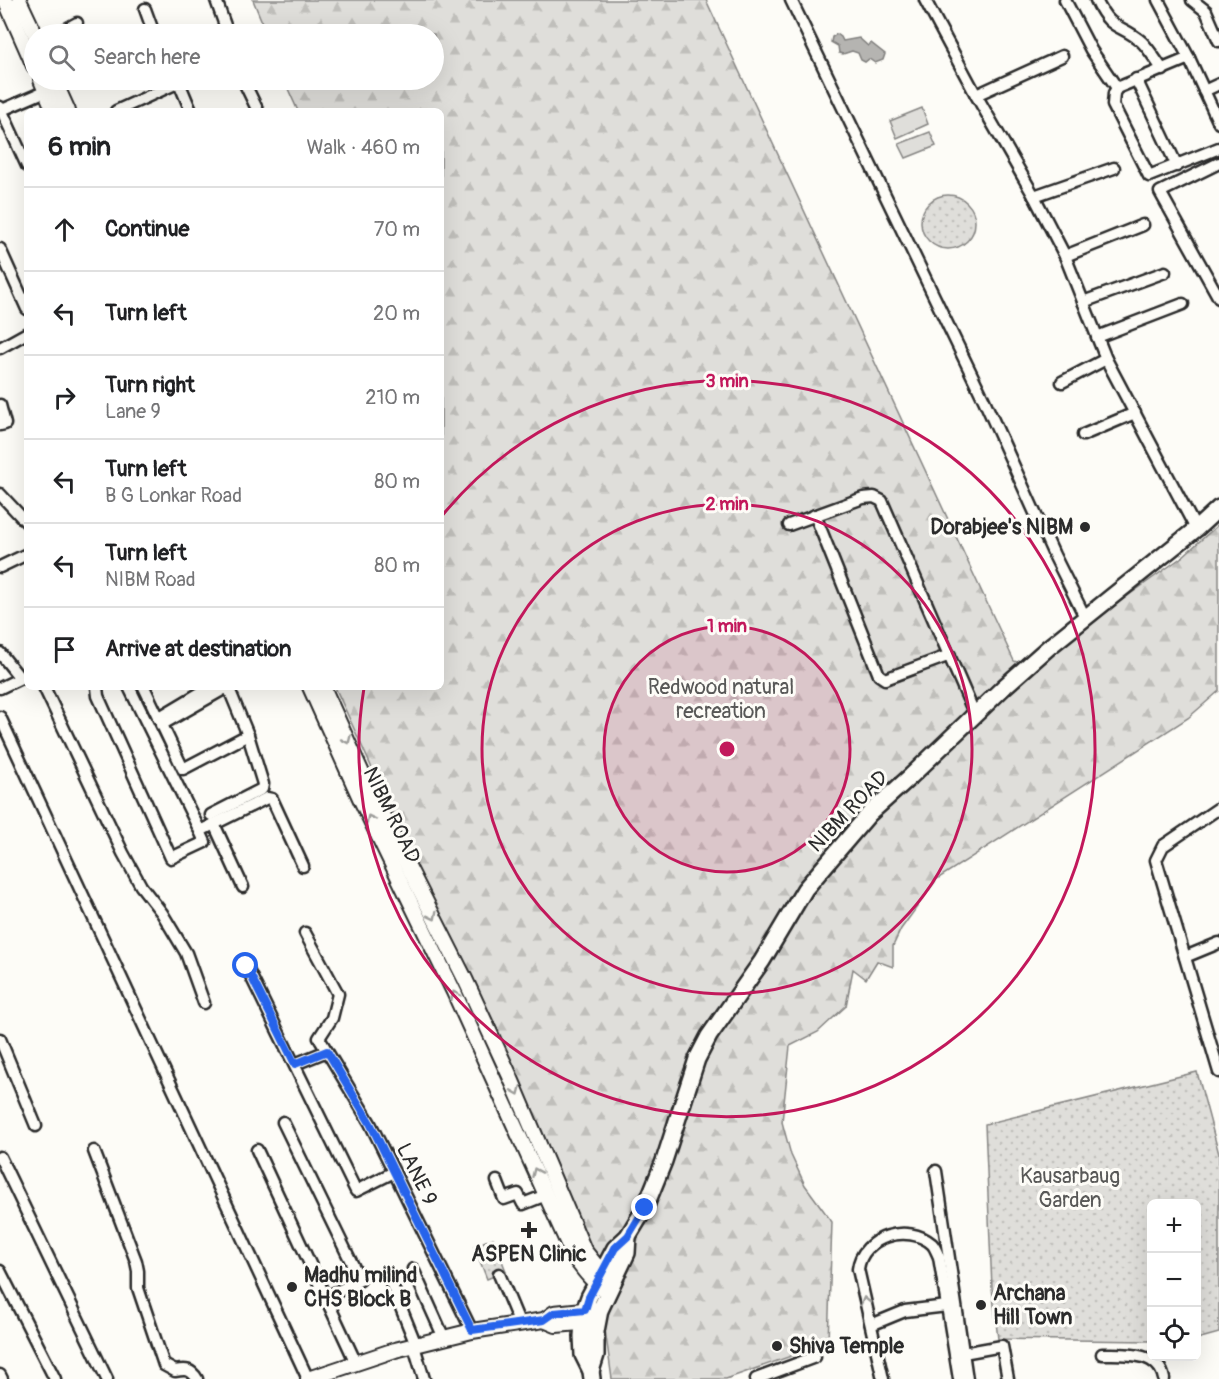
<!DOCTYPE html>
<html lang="en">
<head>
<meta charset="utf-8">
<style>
  body { margin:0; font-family:Pangolin,sans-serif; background:#f6f6f6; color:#202124 }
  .controls { position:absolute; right:18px; bottom:18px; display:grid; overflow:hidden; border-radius:9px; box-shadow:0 6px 24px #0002 }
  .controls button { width:54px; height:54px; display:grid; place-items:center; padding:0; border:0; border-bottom:2px solid #e0e0e0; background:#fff; color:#202124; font:30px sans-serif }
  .stop { position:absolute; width:18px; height:18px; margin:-14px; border:4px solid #2563eb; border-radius:50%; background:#fff }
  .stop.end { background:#2563eb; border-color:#fff; box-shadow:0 2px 6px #0008 }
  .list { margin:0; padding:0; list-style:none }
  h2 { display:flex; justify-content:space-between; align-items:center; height:78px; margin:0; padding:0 24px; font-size:26px }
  h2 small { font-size:20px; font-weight:400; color:#757577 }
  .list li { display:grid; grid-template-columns:39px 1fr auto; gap:18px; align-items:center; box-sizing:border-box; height:84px; padding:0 24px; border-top:2px solid #e0e0e0 }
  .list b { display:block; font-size:22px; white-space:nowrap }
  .list p { margin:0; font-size:20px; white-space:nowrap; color:#757577 }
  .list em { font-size:20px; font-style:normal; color:#757577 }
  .icon { flex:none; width:33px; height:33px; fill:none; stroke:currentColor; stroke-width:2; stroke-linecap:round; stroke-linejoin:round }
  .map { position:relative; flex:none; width:1219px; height:1379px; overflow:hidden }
  .search { position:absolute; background:#fff; box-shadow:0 6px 24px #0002; left:24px; top:24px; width:420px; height:66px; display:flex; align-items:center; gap:15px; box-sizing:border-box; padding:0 21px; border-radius:33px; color:#757577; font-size:22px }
  .panel { position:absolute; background:#fff; box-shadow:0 6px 24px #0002; left:24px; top:108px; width:420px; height:582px; border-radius:9px }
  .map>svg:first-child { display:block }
</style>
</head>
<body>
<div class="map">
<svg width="1219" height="1379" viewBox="0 0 1219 1379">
  <defs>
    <pattern id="forest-firs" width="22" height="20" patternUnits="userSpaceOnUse" patternTransform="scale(1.5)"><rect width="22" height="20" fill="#dfdeda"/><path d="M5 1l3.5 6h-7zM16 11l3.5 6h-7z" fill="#c0bfbb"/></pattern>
    <pattern id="park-dots" width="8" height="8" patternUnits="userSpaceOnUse" patternTransform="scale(1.5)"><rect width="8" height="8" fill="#dfdeda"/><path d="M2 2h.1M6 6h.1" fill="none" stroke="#c0bfbb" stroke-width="1.8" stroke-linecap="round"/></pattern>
  </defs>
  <rect width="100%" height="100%" fill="#fdfcf7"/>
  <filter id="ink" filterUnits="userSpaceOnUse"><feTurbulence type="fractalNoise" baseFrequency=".0167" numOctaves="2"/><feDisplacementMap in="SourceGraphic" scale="12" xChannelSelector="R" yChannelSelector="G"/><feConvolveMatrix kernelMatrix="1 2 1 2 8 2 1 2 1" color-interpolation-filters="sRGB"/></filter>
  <g filter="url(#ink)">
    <g fill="#dfdeda" stroke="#858482" stroke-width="1.5">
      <path d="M 922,108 L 928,124 L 897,138 L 890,121 Z"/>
      <path d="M 930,132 L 936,146 L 906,158 L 899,144 Z"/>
    </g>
    <path fill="url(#forest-firs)" stroke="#858482" stroke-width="1.5" d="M 253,0 L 706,0 L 1014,661 L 1030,666 L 1182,557 L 1219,524 L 1219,691 L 1188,718 L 937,879 L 901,929 L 893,946 L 893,967 L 877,961 L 866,979 L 853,969 L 846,1006 L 818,1032 L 790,1046 L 782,1122 L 791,1155 L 805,1185 L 832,1222 L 828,1343 L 726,1379 L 612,1379 L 595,1258 L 335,687 L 441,687 L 441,111 L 298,111 L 284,80 L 434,80 L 434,34 L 267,34 Z"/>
    <g fill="url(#park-dots)" stroke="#858482" stroke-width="1.5">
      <circle cx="948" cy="222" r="27"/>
      <path d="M 1197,1072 L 1219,1154 L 1219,1333 L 1197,1339 L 1196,1204 L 1152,1204 L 1151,1341 L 998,1339 L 992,1288 L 985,1124 Z"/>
      <path d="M 493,1238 L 506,1271 L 487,1279 L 474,1246 Z"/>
    </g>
    <path fill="#b5b4b1" stroke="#7e7d7b" stroke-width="1.5" d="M 837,34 L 841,37 L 843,41 L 859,38 L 868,46 L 871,43 L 885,54 L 883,60 L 875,63 L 869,59 L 865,62 L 861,60 L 858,53 L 852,51 L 843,54 L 839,53 L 838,46 L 831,42 L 832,37 Z"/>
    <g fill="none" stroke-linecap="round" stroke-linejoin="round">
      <defs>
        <g id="minor">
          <path d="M 216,0 L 228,34"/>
          <path d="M 791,0 L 984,400 L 1054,555 L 1086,619"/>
          <path d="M 925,0 L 976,95 L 1034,196 L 1065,256 L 1106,359 L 1196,529"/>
          <path d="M 1065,0 L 1091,50 L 1117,88"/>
          <path d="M 1096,0 C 1111,32 1120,23 1142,42 C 1150,50 1156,61 1163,70"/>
          <path d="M 1158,0 L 1189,58 L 1219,123"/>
          <path d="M 1192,0 L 1206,11 L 1219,41"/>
          <path d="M 145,9 L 153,31"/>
          <path d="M 57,34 L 77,23"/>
          <path d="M 140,34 L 153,31 L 158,34"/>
          <path d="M 1189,58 L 1117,88 L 1114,93 L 1113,105 L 1149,176 L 1219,148"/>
          <path d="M 1136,79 L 1177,166"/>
          <path d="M 178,80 L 191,111"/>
          <path d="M 243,80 L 258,111"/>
          <path d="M 1204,91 L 1219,84"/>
          <path d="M 976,95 L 1062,56"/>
          <path d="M 0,107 L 27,166"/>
          <path d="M 2,110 L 46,91"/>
          <path d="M 116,111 L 184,80"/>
          <path d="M 1219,163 L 1160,192 L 1219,298"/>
          <path d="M 1034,196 L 1114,168"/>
          <path d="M 0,249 L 27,309"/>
          <path d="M 1065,256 L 1143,225"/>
          <path d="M 1083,302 L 1165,272"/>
          <path d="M 1097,337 L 1183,304"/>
          <path d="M 0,348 L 27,333"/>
          <path d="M 1062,382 L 1106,359"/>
          <path d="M 0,405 L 5,424 L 0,425"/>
          <path d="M 1083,435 L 1135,413"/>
          <path d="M 0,494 L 27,523"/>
          <path d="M 815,515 L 879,675 L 885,679 L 950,655"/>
          <path d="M 789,525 L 863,498 L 874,497 L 882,501 L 975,715"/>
          <path d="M 0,567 L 27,554"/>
          <path d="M 0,653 L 20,678"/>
          <path d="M 44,687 L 123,853 L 141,886 L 162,913 L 186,953 L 204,1003"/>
          <path d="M 97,687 L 98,696 L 171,858 L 205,842 L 200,831"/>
          <path d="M 129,687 L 200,831 L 267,798 L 272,799 L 303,866"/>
          <path d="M 144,687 L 183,769 L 248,735 L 263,784 L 262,789 L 211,815"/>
          <path d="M 0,688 L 27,675"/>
          <path d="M 0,717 L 308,1379"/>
          <path d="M 158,718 L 210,687"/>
          <path d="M 161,725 L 224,689 L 229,689 L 248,735"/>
          <path d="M 1219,808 L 1163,846 L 1156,860 L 1219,1072"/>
          <path d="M 214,824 L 243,887"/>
          <path d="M 305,933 L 338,994 L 332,1018 L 319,1038 L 370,1123 L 472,1331"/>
          <path d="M 1185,957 L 1219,943"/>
          <path d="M 246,966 L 356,1191 L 394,1172"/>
          <path d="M 0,1039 L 36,1126"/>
          <path d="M 295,1064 L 327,1051"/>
          <path d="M 283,1122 L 360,1280 L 325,1298"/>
          <path d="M 257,1150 L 356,1363"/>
          <path d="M 94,1151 L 136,1261 L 138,1271 L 138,1288 L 164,1365 L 175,1371 C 186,1369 191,1369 197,1379"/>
          <path d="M 0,1157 L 107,1379"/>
          <path d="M 936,1171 L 967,1379"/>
          <path d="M 497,1181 L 504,1199 L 518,1194 L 523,1204 L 546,1195"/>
          <path d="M 413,1269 L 444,1338"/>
          <path d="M 0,1271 L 55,1379"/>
          <path d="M 499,1274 L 519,1322"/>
          <path d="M 391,1283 L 416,1345"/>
          <path d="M 871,1325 L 905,1311 L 947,1306"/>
          <path d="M 414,1346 L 424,1379"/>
          <path d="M 963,1353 L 1002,1346 L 1008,1379"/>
          <path d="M 1102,1354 C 1124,1354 1159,1351 1164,1379"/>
          <path d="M 0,1375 L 2,1379"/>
          <path d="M 756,1379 L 815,1357"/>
          <path d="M 883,1379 L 858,1269 C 862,1236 908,1223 932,1244 C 935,1247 937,1253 939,1257 L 959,1379"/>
        </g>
        <g id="tertiary">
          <path d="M 5,0 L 34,66"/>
          <path d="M 19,0 L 35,34"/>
          <path d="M 41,80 L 54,111"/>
          <path d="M 54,80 L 68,111"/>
          <path d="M 310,687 L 360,798 L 454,992 L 574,1257 C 583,1269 591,1281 604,1289"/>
          <path d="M 323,687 L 371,793 L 465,979 L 509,1074 L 584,1250 L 595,1264 L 610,1276"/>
          <path d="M 544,1320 L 556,1325 L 592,1322"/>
          <path d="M 308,1379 L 395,1350 L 472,1331 L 544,1320 L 554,1313 L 593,1309"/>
        </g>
        <g id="secondary">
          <path d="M 591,1371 L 596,1355 L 596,1331 L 600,1310 L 627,1253 L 628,1236"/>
          <path d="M 592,1379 L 591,1371 L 583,1355 L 582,1336 L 584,1311 L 589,1297 L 615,1248 L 628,1236 L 645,1208 L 664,1161 L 697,1059 L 709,1036 L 762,961 L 805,889 L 869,814 L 911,776 L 1005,686 L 1049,647 L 1196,529 L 1219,508"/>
        </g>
      </defs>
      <use href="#minor" stroke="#2b2b2b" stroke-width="15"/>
      <use href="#tertiary" stroke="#2b2b2b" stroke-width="18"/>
      <use href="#secondary" stroke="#2b2b2b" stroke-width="20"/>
      <use href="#minor" stroke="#fdfcf7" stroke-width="10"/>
      <use href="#tertiary" stroke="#fdfcf7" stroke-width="14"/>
      <use href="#secondary" stroke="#fdfcf7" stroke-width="15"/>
    </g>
    <defs><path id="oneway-chevron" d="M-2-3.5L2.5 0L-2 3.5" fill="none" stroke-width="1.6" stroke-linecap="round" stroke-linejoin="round" transform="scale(1.5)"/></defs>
    <g stroke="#9e9e9b">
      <use href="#oneway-chevron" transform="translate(347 740) rotate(66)"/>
      <use href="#oneway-chevron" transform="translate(370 819) rotate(-116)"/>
      <use href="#oneway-chevron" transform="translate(433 916) rotate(63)"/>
      <use href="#oneway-chevron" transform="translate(455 995) rotate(-115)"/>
      <use href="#oneway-chevron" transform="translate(517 1091) rotate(67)"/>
      <use href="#oneway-chevron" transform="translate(536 1172) rotate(-114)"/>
      <use href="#oneway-chevron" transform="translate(865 1301) rotate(-103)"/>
    </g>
  </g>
  <g fill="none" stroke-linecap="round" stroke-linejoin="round" filter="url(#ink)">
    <path stroke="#2563eb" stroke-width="8" d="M 246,966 L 295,1064 L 327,1051 L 370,1123 L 472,1330 L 544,1320 L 554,1313 L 585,1310 L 589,1297 L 615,1248 L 628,1236 L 645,1208"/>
  </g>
  <circle cx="727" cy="749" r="123" fill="#c2185b" fill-opacity=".12"/>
  <g fill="none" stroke="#c2185b" stroke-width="3">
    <circle cx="727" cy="749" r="123"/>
    <circle cx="727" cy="749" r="245"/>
    <path d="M441 517A368 368 0 1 1 364 688"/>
  </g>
  <g fill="#2b2b2b" stroke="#fdfcf7" stroke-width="2">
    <circle cx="1085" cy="527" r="6"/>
    <path d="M526 1221h6v6h6v6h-6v6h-6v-6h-6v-6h6z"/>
    <circle cx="292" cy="1287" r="6"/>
    <circle cx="981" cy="1305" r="6"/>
    <circle cx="777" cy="1346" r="6"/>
  </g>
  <g text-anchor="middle" stroke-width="6" stroke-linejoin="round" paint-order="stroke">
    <g font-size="21" font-weight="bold" fill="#2b2b2b" stroke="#fdfcf7" text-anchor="start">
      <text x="1073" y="534" text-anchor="end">Dorabjee's NIBM</text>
      <text x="529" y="1261" text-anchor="middle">ASPEN Clinic</text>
      <text x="304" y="1282">Madhu milind<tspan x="304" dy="24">CHS Block B</tspan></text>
      <text x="993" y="1300">Archana<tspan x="993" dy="24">Hill Town</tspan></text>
      <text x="789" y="1353">Shiva Temple</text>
    </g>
    <g font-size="21" fill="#585857" stroke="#fdfcf7">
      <text x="721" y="694">Redwood natural<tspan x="721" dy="24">recreation</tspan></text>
      <text x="1070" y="1183">Kausarbaug<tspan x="1070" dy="24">Garden</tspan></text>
    </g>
    <g font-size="21" fill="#2b2b2b" stroke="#fdfcf7">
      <text transform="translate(848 811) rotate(-46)" y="7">NIBM ROAD</text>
      <text transform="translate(392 815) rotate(64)" y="7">NIBM ROAD</text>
      <text transform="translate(417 1174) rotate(64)" y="7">LANE 9</text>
    </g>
  </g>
  <circle cx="727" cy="749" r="9" fill="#c2185b" stroke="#fdfcf7" stroke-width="3"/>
  <g font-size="18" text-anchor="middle" font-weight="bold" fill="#c2185b" stroke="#fdfcf7" stroke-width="6" stroke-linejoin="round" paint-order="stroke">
    <text x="727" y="387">3 min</text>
    <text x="727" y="510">2 min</text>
    <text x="727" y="632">1 min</text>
  </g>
</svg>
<div class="controls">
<button>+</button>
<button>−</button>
<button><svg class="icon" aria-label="locate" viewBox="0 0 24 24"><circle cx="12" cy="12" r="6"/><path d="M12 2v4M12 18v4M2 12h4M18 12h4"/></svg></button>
</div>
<div class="stop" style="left:246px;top:966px"></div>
<div class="stop end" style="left:645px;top:1208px"></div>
<div class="search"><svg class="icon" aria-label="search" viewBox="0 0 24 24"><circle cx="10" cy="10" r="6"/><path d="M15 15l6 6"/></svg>Search here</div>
<section class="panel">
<h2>6 min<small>Walk · 460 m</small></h2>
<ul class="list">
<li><svg class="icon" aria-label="ahead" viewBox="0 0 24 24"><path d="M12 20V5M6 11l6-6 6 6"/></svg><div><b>Continue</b></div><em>70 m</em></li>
<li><svg class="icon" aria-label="left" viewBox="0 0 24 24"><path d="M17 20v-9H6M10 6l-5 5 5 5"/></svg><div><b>Turn left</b></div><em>20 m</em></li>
<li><svg class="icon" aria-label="right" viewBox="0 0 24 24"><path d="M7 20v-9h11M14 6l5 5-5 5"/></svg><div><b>Turn right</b><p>Lane 9</p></div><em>210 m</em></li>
<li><svg class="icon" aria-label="left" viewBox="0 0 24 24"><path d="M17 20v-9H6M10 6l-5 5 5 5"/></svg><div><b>Turn left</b><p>B G Lonkar Road</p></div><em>80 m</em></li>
<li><svg class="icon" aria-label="left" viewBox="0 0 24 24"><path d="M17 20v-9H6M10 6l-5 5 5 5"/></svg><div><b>Turn left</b><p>NIBM Road</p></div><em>80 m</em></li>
<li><svg class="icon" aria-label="arrive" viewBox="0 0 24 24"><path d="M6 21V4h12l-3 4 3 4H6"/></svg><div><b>Arrive at destination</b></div></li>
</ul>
</section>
</div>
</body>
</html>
